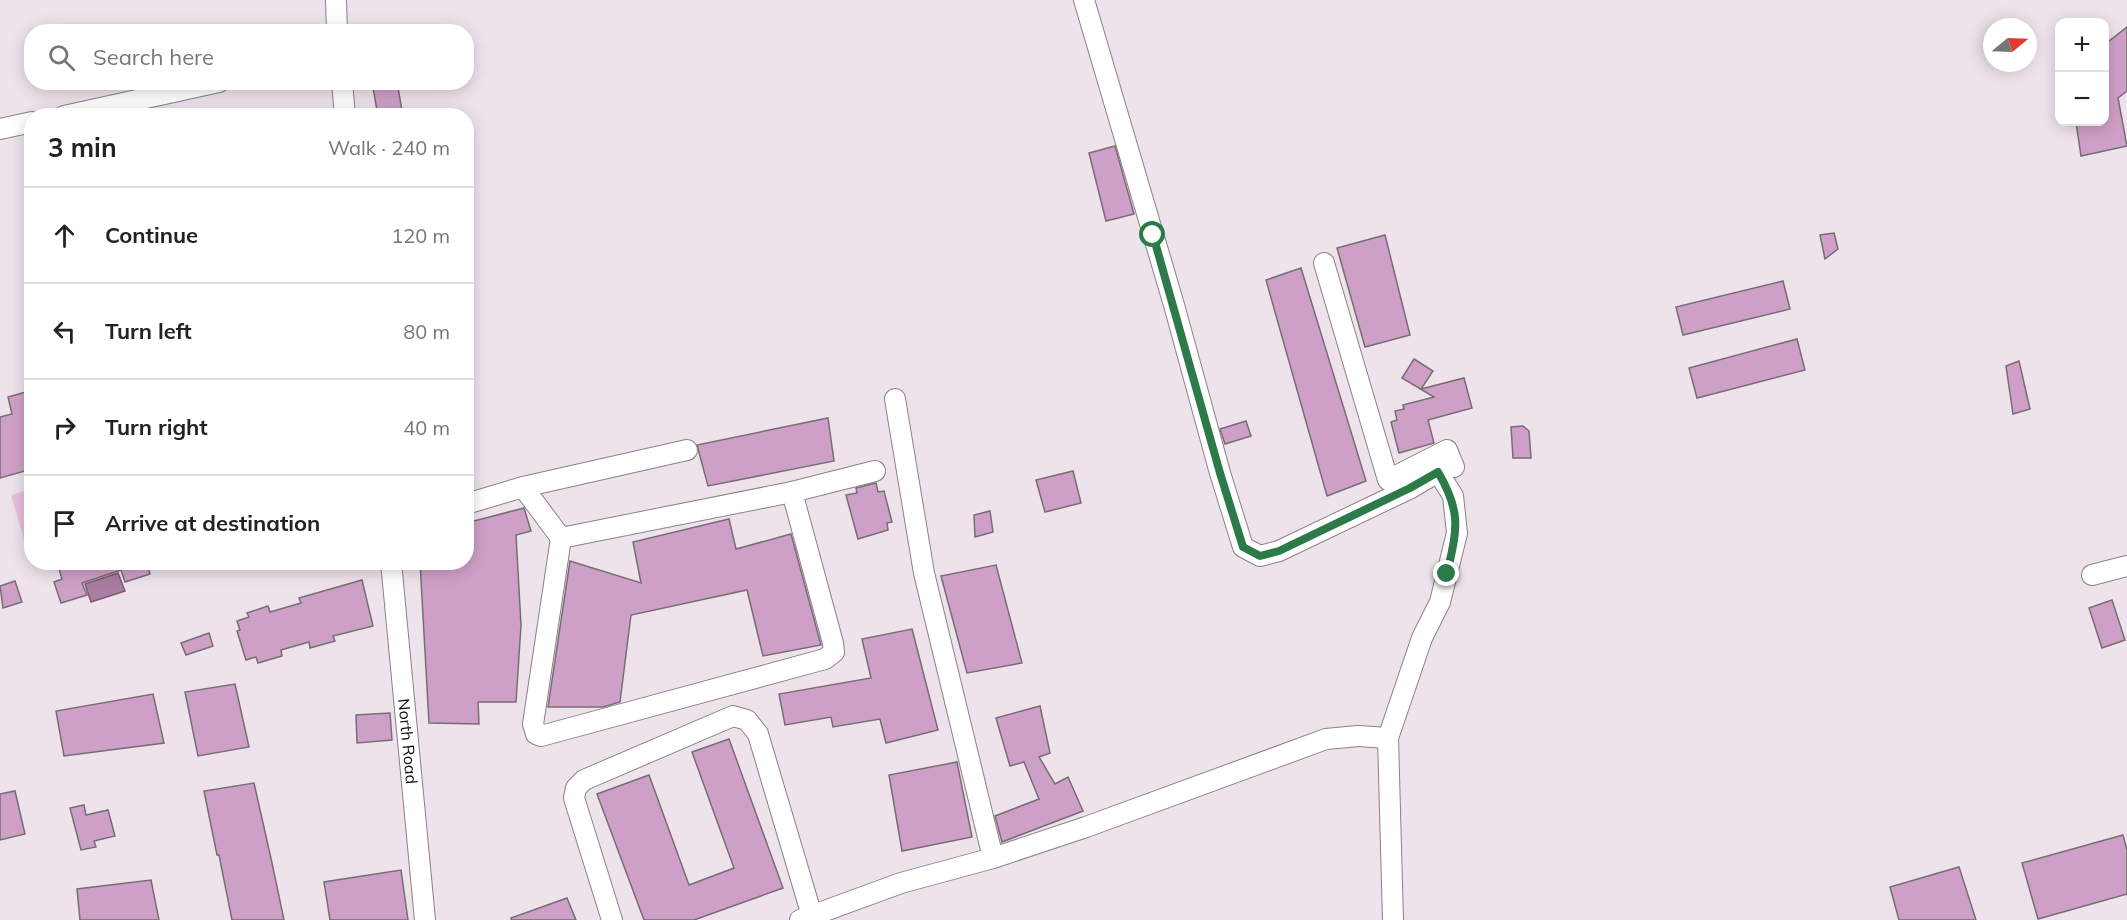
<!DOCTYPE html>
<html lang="en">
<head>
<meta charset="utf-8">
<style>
  body { margin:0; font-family:Mulish,sans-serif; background:#f6f6f6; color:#222 }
  .controls { position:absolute; right:18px; top:18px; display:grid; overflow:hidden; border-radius:12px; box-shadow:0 3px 15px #0003 }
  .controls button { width:54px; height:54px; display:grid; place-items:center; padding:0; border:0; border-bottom:2px solid #e0e0e0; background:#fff; color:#222; font:30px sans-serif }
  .compass { position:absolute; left:1983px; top:18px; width:54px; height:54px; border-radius:50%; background:#fff; box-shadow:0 3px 15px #0003; rotate:71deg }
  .stop { position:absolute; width:18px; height:18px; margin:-14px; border:4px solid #2d7a49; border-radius:50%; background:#fff }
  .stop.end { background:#2d7a49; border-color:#fff; box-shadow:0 2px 6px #0008 }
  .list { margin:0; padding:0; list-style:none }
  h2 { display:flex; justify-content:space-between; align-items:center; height:78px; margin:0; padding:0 24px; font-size:26px }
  h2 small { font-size:20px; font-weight:400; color:#767676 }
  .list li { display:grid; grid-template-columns:39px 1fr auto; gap:18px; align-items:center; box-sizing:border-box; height:96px; padding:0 24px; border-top:2px solid #e0e0e0 }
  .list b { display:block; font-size:22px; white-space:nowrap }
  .list em { font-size:20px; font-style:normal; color:#767676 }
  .icon { flex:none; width:33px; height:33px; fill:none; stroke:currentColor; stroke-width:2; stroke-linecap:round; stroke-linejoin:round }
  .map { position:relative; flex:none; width:2127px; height:920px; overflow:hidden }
  .search { position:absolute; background:#fff; box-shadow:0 3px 15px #0003; left:24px; top:24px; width:450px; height:66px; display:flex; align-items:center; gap:15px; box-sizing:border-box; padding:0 21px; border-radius:24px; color:#767676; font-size:22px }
  .panel { position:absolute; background:#fff; box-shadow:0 3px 15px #0003; left:24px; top:108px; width:450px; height:462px; border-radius:24px }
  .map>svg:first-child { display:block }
</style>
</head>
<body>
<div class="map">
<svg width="2127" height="920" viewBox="0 0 2127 920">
  <rect width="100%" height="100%" fill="#eee3eb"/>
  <path fill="#e7bfe0" d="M 31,489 L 32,489 L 31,547 L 26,546 L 11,495 Z"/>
  <path fill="#aa7da2" stroke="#7c5b76" stroke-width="1.5" d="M 118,573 L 125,591 L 91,602 L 85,584 Z"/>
  <g fill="#cfa0c7" stroke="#776d75" stroke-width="1.5">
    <path d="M 2127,27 L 2127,91 L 2118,98 L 2127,146 L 2081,156 L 2076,122 L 2104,122 L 2104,45 Z"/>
    <path d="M 372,82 L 397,82 L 403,116 L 378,116 Z"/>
    <path d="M 1115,146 L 1134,214 L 1106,221 L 1089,153 Z"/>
    <path d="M 1834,233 L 1838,249 L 1825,259 L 1820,235 Z"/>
    <path d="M 1385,235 L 1410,335 L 1365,347 L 1337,248 Z"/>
    <path d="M 1301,268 L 1366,481 L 1327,496 L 1266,280 Z"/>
    <path d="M 1783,281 L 1790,309 L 1683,335 L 1676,307 Z"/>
    <path d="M 1797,339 L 1805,370 L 1697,398 L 1689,368 Z"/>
    <path d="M 1414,359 L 1433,371 L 1421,389 L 1464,378 L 1472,408 L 1428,420 L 1434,443 L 1399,453 L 1391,422 L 1397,420 L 1395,411 L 1404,409 L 1403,405 L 1434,397 L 1402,378 Z"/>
    <path d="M 2019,361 L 2030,409 L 2013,414 L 2006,366 Z"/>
    <path d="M 26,392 L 28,400 L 32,398 L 32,469 L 0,478 L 0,417 L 12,414 L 8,397 Z"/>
    <path d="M 828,418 L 834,461 L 708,486 L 697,445 Z"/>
    <path d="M 1246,421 L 1251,436 L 1225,444 L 1220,429 Z"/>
    <path d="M 1523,426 L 1529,431 L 1531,458 L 1513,458 L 1511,427 Z"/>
    <path d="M 1073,471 L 1081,503 L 1045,512 L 1036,480 Z"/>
    <path d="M 876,483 L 878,492 L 884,491 L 892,522 L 887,523 L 888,530 L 858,539 L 846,495 L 857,493 L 856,488 Z"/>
    <path d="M 524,508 L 531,531 L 516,535 L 521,625 L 516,702 L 478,702 L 479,724 L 429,723 L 420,562 L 466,562 L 466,523 Z"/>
    <path d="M 990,511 L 993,532 L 975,537 L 974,515 Z"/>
    <path d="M 729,519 L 736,549 L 791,534 L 821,645 L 763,656 L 747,590 L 631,615 L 620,702 L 603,707 L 548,707 L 570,561 L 641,583 L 633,542 Z"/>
    <path d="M 57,562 L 87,562 L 88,566 L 100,562 L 147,562 L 150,574 L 125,582 L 121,570 L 82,583 L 87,595 L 61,603 L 54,582 L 62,579 Z"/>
    <path d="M 996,565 L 1022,663 L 967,673 L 941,576 Z"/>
    <path d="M 362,580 L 373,626 L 333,636 L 335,641 L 310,648 L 309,642 L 281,650 L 282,656 L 258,663 L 256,657 L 246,660 L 237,631 L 240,630 L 237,621 L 249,617 L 247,613 L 268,606 L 270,612 L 301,603 L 299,598 Z"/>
    <path d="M 15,581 L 22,602 L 3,608 L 0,586 Z"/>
    <path d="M 2112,600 L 2125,640 L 2102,648 L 2089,608 Z"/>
    <path d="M 912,629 L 938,730 L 886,743 L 880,719 L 833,727 L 831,717 L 785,725 L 779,694 L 871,678 L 862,639 Z"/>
    <path d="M 209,633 L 213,646 L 186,655 L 181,643 Z"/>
    <path d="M 235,684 L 249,747 L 198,756 L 185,692 Z"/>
    <path d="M 153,694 L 164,743 L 64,756 L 56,711 Z"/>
    <path d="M 1040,706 L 1050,753 L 1039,757 L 1055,784 L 1068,777 L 1083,811 L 1002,842 L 995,816 L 1039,799 L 1024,762 L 1010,766 L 996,718 Z"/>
    <path d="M 390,713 L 392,740 L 357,743 L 356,715 Z"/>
    <path d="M 729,739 L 783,888 L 694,920 L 644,920 L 597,794 L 649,775 L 689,885 L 734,868 L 692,752 Z"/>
    <path d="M 957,762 L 972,837 L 902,851 L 889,775 Z"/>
    <path d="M 254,783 L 272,863 L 284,920 L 232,920 L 219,855 L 217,855 L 204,791 Z"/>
    <path d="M 15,791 L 25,834 L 0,840 L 0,794 Z"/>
    <path d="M 84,805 L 86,815 L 108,810 L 115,836 L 94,841 L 96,847 L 81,850 L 70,808 Z"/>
    <path d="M 2123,835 L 2127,850 L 2127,894 L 2038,919 L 2022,863 Z"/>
    <path d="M 1959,867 L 1976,920 L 1899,920 L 1890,887 Z"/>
    <path d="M 401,870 L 408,920 L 330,920 L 324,882 Z"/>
    <path d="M 151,880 L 159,920 L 80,920 L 77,889 Z"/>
    <path d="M 567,898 L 576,920 L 511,920 L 511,918 Z"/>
  </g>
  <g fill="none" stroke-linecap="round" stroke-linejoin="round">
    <defs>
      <g id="minor">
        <path d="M 336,0 L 337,32"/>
        <path d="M 1084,0 L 1174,305 L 1220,473 L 1243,547 L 1260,556 L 1279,551 L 1411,488 L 1438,472 L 1453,496 L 1457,533 L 1440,602 L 1422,638 L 1388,738 L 1393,920"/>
        <path d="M 342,82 L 345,116"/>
        <path d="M 64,116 L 219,82"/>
        <path d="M 0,129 L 32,122"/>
        <path d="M 1324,263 L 1388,480 L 1447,450 L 1454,467"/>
        <path d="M 895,399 L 924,573 L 993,858"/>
        <path d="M 523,487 L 687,450"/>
        <path d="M 466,504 L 523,487 L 561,538 L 792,492"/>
        <path d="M 561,538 L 533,724 L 536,734 L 541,736 L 825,659 L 834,652 L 833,643 L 792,492 L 875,471"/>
        <path id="s1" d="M 391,562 L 425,920"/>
        <path d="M 2092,575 L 2127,566"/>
        <path d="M 612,920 L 574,798 L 576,788 L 584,780 L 733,716 L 747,720 L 758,734 L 812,916"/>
        <path d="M 800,920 L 901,883 L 993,858 L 1086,827 L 1326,739 L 1358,736 L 1388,738"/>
      </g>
    </defs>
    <use href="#minor" stroke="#8b8189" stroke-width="22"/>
    <use href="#minor" stroke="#fff" stroke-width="20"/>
  </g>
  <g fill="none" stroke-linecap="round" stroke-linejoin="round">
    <path stroke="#2d7a49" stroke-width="8" d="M 1153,235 L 1220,473 L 1243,547 L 1260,556 L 1279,551 L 1410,488 L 1438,472 C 1462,513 1457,529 1447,574"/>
  </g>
  <g text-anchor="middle" stroke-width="6" stroke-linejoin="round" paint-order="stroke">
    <g font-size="16" fill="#100d0f" stroke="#fbf0f9">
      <text dy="6" stroke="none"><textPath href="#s1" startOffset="180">North Road</textPath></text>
    </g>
  </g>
</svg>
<div class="controls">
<button>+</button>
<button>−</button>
</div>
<svg class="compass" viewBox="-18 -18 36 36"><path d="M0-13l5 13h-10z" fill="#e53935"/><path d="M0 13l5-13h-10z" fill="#767676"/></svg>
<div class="stop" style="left:1153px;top:235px"></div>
<div class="stop end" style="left:1447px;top:574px"></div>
<div class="search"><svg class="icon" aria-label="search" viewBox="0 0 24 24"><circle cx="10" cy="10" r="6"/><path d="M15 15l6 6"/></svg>Search here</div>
<section class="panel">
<h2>3 min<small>Walk · 240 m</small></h2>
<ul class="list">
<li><svg class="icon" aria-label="ahead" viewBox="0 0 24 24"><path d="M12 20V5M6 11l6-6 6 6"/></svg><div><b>Continue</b></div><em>120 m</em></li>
<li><svg class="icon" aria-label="left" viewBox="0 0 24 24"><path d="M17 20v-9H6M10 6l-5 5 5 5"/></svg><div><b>Turn left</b></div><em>80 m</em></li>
<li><svg class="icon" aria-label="right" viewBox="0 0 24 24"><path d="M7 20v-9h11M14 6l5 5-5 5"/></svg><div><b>Turn right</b></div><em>40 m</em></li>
<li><svg class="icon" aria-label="arrive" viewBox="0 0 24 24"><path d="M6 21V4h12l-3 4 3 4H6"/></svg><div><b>Arrive at destination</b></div></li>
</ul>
</section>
</div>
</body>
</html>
